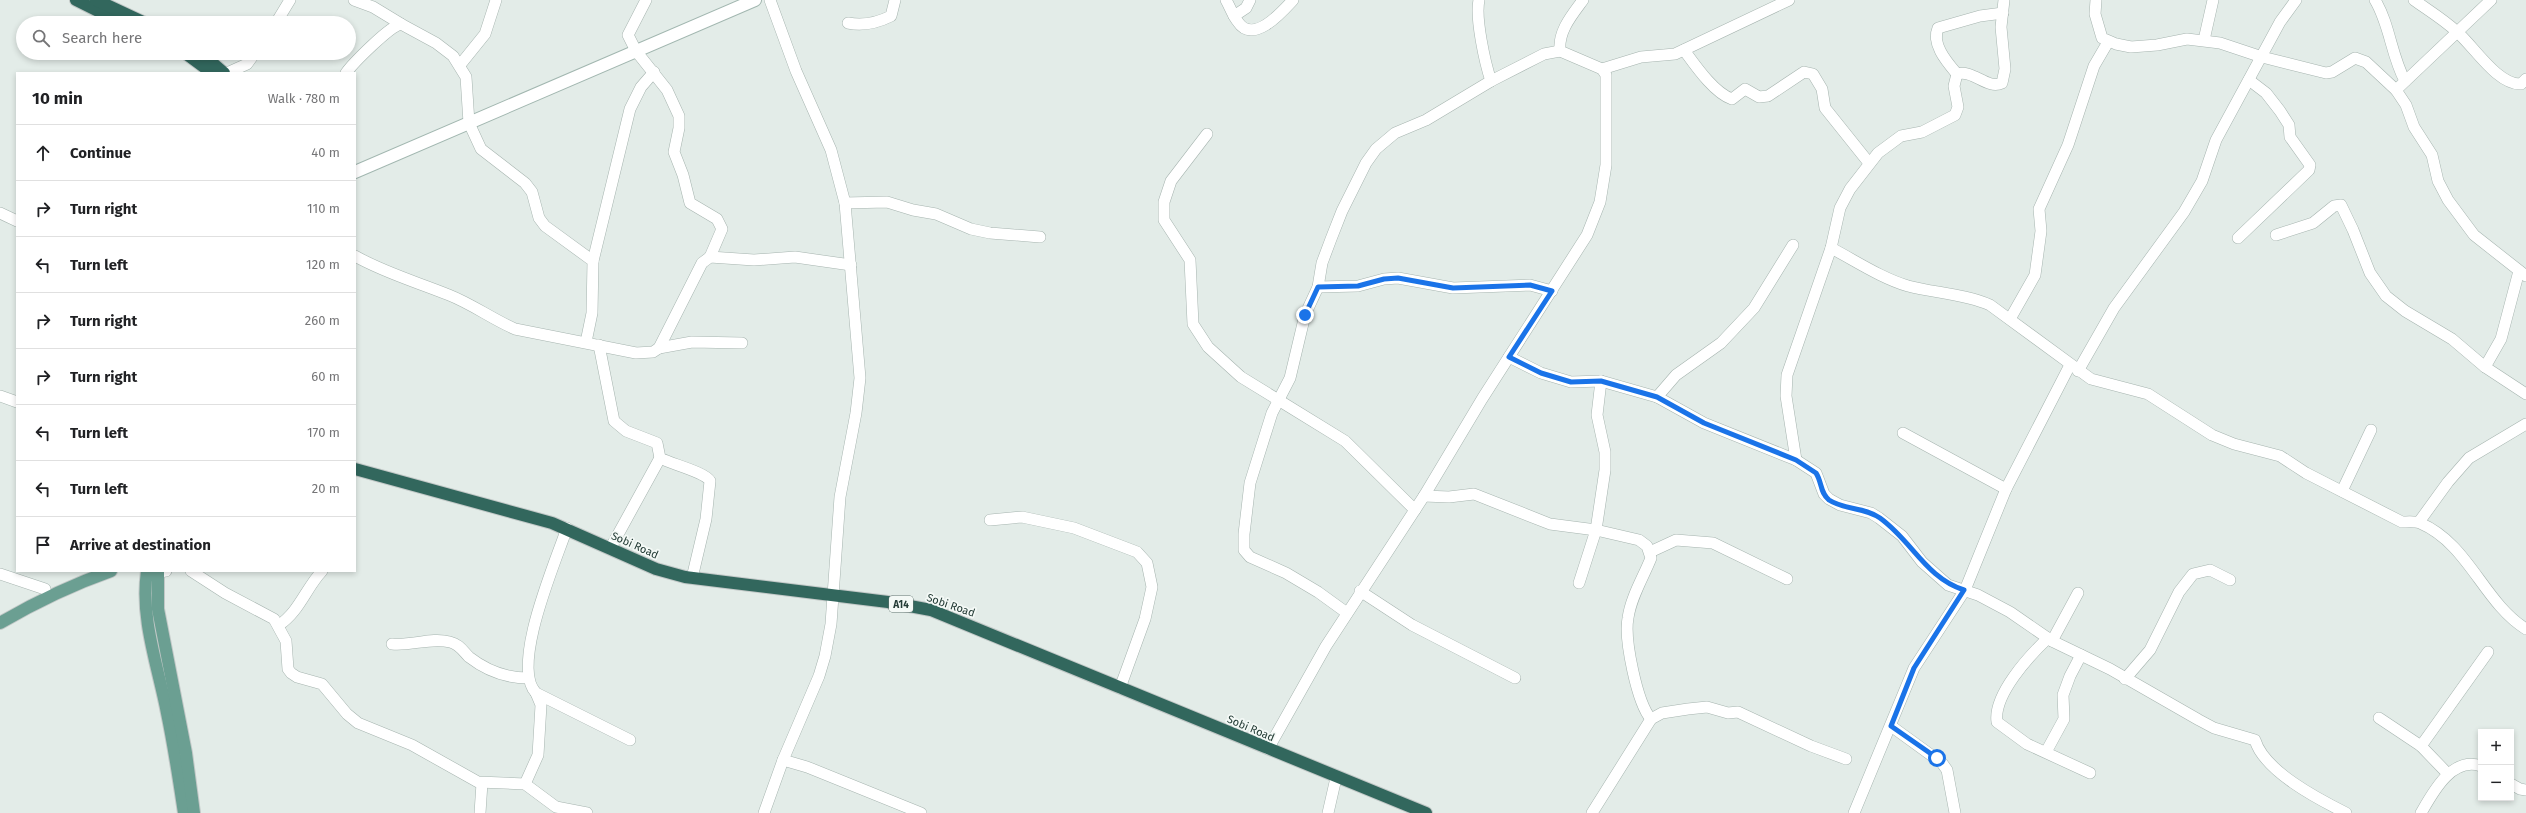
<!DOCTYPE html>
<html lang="en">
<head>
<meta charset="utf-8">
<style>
  body { margin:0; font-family:"Fira Sans",sans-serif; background:#f6f6f6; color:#202124 }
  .controls { position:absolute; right:12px; bottom:12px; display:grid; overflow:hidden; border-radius:0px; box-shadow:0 2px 6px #0003 }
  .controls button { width:36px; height:36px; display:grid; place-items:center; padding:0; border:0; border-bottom:1px solid #e0e0e0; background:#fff; color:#202124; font:20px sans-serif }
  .stop { position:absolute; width:12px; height:12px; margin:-9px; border:3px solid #1a73e8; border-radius:50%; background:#fff }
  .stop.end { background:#1a73e8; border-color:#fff; box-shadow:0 1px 4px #0008 }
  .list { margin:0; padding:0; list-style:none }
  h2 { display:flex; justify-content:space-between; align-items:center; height:52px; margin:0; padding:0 16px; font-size:17px }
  h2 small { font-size:13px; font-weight:400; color:#757577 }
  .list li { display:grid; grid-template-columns:26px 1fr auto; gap:12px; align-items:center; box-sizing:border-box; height:56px; padding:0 16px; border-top:1px solid #e0e0e0 }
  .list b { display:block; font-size:15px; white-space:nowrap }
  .list em { font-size:13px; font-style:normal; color:#757577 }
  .icon { flex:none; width:22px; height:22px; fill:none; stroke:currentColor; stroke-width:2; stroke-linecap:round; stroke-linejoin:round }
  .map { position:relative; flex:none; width:2526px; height:813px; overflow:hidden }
  .search { position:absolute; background:#fff; box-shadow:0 2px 6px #0003; left:16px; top:16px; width:340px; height:44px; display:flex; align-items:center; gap:10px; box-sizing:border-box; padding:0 14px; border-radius:22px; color:#757577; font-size:15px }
  .panel { position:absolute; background:#fff; box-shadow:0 2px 6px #0003; left:16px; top:72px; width:340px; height:500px; border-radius:0px }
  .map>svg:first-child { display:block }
</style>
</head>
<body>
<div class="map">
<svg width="2526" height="813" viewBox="0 0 2526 813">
  <rect width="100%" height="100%" fill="#e3ece8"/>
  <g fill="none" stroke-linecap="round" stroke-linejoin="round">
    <defs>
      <g id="street">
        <path d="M 354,0 L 373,7 L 401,24"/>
        <path d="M 646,0 L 628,35 L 636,51 L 667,90 L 679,116 L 679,128 L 674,152 L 683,175 L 690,203 L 717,219 L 722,229 L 710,257"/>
        <path d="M 1226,0 C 1230,7 1233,16 1238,22 C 1253,45 1282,12 1293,0"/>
        <path d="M 1479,0 C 1475,18 1485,63 1491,81"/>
        <path d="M 2096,0 L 2095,14 L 2102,38 L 2116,44 L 2131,47 L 2157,45 L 2187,39 L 2220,43 L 2262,57 L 2326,73 L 2332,72 L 2355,58 L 2366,62 L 2396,90 L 2406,105 L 2414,127 L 2432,155 L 2438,181 L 2448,200 L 2474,235 L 2526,276"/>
        <path d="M 2375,0 C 2390,25 2391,55 2405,81"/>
        <path d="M 2414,0 C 2428,10 2443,19 2456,31 C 2473,45 2497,85 2521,84 L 2526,79"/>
        <path d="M 1234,16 L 1246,8 L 1250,0"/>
        <path d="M 276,23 L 290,0"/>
        <path d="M 848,23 C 863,26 877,23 891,16 L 895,0"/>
        <path d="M 2204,40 L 2213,0"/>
        <path d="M 1684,50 C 1695,65 1714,93 1732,99 L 1745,89 L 1759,97 L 1768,96 L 1804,72 L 1813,74 L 1822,89 L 1825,108 L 1869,163"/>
        <path d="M 460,65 L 485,34 L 496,0"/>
        <path d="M 1602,69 L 1641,57 L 1675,54 L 1789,0"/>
        <path d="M 227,73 L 247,64 L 255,53"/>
        <path d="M 346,73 C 353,63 390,26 401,24 L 436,43 L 453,56 L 466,77 L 469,123 L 481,149 L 525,183 L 532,192 L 539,218 L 545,226 L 593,261 L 592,313 L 586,342"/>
        <path d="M 1957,74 C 1973,69 1987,90 2002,83 L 2005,69 L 2001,27 L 2004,0"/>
        <path d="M 1957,74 C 1947,62 1931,44 1938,28 L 1980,16 L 2003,13"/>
        <path d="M 2396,90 L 2491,0"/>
        <path d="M 1207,134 L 1171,181 L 1164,202 L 1164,220 L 1190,260 L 1193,324 L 1208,347 L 1241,377 L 1345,441 L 1415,510"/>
        <path d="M 845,203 L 887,202 L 913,210 L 936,214 L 971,229 L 990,233 L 1040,237"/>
        <path d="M 0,213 L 17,221"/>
        <path d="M 2276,235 L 2313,223 L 2334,206 L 2341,205 L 2353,230 L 2370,273 L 2386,296 L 2405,311 L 2452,339 L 2485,367 L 2526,394"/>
        <path d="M 2238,238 L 2309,170 L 2310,165 L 2290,137 L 2289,125 L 2280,111 L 2266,93 L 2249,80"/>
        <path d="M 1831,248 C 1856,261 1881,278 1908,286 C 1935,293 1965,294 1990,305 L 2091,379 L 2148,394 L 2212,435 L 2234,444 L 2280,456 L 2306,473 L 2402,522 C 2407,522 2415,521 2420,523 C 2469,544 2483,602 2526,629"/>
        <path d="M 355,256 C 385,273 417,282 449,295 C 472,304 492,319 515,329 L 636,353 L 653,352 L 659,348 L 702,263 L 710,257 L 754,260 L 795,257 L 851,265"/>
        <path d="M 593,261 L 630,109 L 641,87 L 654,72"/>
        <path d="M 1318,287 L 1358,286 L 1384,279 L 1398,278 L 1453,288 L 1530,285 L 1552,291"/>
        <path d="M 2010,319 L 2035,275 L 2041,231 L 2039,209 L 2068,145 L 2094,66 L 2108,42"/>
        <path d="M 599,345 L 614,421 L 626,431 L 657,443 L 660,458 C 671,464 705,472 710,481 L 706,519 L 692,578"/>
        <path d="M 659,348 L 692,342 L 742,343"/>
        <path d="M 1509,357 L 1541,373 L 1571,382 L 1601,381 L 1657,397 L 1704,423 L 1796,460 L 1816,473 L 1824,494 L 1829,499 L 1840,505 L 1871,513 L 1879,518 L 1902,536 L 1922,562 L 1948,585 L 1978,595 L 2010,612 L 2052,641 L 2110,669 L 2199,720 L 2214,728 L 2255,740 C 2264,771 2318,799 2346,813"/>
        <path d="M 2485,367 L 2501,339 L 2519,271"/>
        <path d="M 2078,371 L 2114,308 L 2184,212 L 2202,181 L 2216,140 L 2280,22 L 2296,0"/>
        <path d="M 0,396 L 17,402"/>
        <path d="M 1657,397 L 1676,375 L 1721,343 L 1754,308 L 1793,245"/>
        <path d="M 1903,433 L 2006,489"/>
        <path d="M 1796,460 L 1786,396 L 1787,375 L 1831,248 L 1840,208 L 1850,189 L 1878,153 L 1901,136 L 1922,132 L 1955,115 L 1958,107 L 1954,86 L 1957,74"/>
        <path d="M 2342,491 L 2371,430"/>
        <path d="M 1424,496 L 1449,497 L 1474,494 L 1550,524 L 1596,530 L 1639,540 L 1647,546 L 1651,558 C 1643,578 1631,597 1628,618 C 1624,639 1637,703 1651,719"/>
        <path d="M 990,520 L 1022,517 L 1074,528 L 1137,552 L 1147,563 L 1152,587 L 1145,619 L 1120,688"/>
        <path d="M 2419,522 L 2448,482 L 2469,458 L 2526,424"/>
        <path d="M 567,528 C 556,561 510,666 536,693 L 630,740"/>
        <path d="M 610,549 L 660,458"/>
        <path d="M 1650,552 L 1676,540 L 1713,543 L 1787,579"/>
        <path d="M 191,571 L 225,593 L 274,619 L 286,641 L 288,669 L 291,673 L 297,677 L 322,684 L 347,714 L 358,723 L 412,745 L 478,782 L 525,784 L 556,807 L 587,813"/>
        <path d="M 158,572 L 166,571"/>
        <path d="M 0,574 L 45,589"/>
        <path d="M 1579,583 L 1596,530 L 1605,470 L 1605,452 L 1597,415 L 1601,381"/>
        <path d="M 1360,591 L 1412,625 L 1515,678"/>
        <path d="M 1347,613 L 1318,592 L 1286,573 L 1250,557 L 1244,550 L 1244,534 L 1250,483 L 1272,413 L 1290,378 L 1305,315 L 1318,287 L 1322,263 L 1331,239 L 1342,211 L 1366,163 L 1376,149 L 1395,133 L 1426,120 L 1491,81 L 1544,54 L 1560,51"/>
        <path d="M 279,625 C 299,612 306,588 322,571"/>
        <path d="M 2048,638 C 2029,656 1993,695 1997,722 L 2027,744 L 2090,773"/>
        <path d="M 2052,641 L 2078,593"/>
        <path d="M 392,644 C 412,646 431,637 450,642 C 459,644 463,651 469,657 C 487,671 505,678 528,678"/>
        <path d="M 2125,679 L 2150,650 L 2179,592 L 2193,574 L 2210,570 L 2230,580"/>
        <path d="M 2379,718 L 2421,746 L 2447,773"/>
        <path d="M 1891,726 L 1942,763 L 1947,770 L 1955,813"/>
        <path d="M 2421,746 L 2488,652"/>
        <path d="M 1268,749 L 1326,646 L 1424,496 L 1482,399 L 1587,235 L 1600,202 L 1606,165 L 1606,75 L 1602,69 L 1560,51 C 1558,31 1572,15 1583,0"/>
        <path d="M 2046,752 L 2064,719 L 2063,695 L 2070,676 L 2081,655"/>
        <path d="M 783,760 L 807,767 L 921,813"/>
        <path d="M 525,784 L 538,755 L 541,705 L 536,693"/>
        <path d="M 2511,784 L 2520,789 L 2526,790"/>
        <path d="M 480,813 L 482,783"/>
        <path d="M 764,813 L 783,760 L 819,676 L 825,656 L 831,624 L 840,497 L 856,413 L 860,378 L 845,203 L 831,150 L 796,71 L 770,0"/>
        <path d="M 1328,813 L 1336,778"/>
        <path d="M 1592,813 L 1651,719 L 1662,713 L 1688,709 L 1707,707 L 1728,713 L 1738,712 L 1811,746 L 1846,759"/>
        <path d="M 1854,813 L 1914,668 L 1965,590 L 2006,489 L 2070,365"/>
        <path d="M 2421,813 C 2433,792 2452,756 2481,766"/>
      </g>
      <path id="secondary" d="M 355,172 L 755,0"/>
      <g id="primary">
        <path d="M 147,571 C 140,619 158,666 167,713 C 174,746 179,780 184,813"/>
        <path d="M 158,571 L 158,609 L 186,753 L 194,813"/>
        <path d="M 0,623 C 36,602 71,585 111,571"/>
      </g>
      <g id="highway">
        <path d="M 76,0 L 122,23"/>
        <path d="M 96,0 L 145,23"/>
        <path d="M 185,53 L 212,73"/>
        <path d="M 201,53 L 224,73"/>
        <path d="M 355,469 L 552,523 L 656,569 L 685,577 L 888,602 L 931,610 L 1426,813"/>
      </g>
    </defs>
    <use href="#street" stroke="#a6b4af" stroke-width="12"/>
    <use href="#secondary" stroke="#a2b7b0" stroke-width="14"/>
    <use href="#primary" stroke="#c2c8c7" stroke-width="14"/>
    <use href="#highway" stroke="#c2c8c7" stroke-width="14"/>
    <use href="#street" stroke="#fff" stroke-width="11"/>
    <use href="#secondary" stroke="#fff" stroke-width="12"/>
    <use href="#primary" stroke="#6b9f92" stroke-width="12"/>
    <use href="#highway" stroke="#32675d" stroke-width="12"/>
  </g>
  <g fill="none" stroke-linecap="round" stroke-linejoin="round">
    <path stroke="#1a73e8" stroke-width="5" d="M 1305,315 L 1318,287 L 1358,286 L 1384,279 L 1398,278 L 1453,288 L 1530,285 L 1552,291 L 1509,357 L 1541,373 L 1571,382 L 1601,381 L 1657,397 L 1704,423 L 1796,460 L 1816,473 C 1822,482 1820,493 1829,500 C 1844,510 1865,507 1880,518 C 1912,541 1926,578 1964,590 L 1914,668 L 1891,726 L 1937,758"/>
  </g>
  <g text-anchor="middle" stroke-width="3.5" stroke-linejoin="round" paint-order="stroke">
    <rect fill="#f4f9f6" stroke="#627570" stroke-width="1" x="889" y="596" width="24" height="16" rx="3"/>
    <g font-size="10" font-weight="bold" fill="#243c36">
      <text x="901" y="608">A14</text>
    </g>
    <g font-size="11" fill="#243c36" stroke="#f4f9f6">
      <text transform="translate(635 545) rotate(24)" y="4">Sobi Road</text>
      <text transform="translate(951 605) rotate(19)" y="4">Sobi Road</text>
      <text transform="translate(1251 728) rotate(23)" y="4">Sobi Road</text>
    </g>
  </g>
</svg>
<div class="controls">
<button>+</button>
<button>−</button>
</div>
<div class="stop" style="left:1937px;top:758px"></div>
<div class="stop end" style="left:1305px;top:315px"></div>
<div class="search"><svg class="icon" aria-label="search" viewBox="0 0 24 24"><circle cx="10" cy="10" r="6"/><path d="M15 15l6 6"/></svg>Search here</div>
<section class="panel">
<h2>10 min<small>Walk · 780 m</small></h2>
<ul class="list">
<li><svg class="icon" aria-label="ahead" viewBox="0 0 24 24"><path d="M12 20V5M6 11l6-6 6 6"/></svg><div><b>Continue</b></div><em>40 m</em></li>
<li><svg class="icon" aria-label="right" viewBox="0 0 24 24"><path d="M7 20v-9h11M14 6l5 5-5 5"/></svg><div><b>Turn right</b></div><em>110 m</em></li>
<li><svg class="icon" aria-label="left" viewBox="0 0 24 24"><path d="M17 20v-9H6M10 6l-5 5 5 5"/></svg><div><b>Turn left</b></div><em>120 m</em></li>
<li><svg class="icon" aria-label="right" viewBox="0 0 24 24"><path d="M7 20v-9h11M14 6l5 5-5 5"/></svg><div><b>Turn right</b></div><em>260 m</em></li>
<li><svg class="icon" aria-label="right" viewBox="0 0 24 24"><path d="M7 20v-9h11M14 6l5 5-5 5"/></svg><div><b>Turn right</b></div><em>60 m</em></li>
<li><svg class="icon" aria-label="left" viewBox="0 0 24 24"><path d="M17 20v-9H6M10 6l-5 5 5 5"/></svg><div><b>Turn left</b></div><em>170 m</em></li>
<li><svg class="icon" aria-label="left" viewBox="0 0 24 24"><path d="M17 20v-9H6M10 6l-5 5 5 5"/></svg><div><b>Turn left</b></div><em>20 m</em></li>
<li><svg class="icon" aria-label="arrive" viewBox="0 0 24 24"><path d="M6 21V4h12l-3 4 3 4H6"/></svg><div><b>Arrive at destination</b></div></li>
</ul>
</section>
</div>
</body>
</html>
